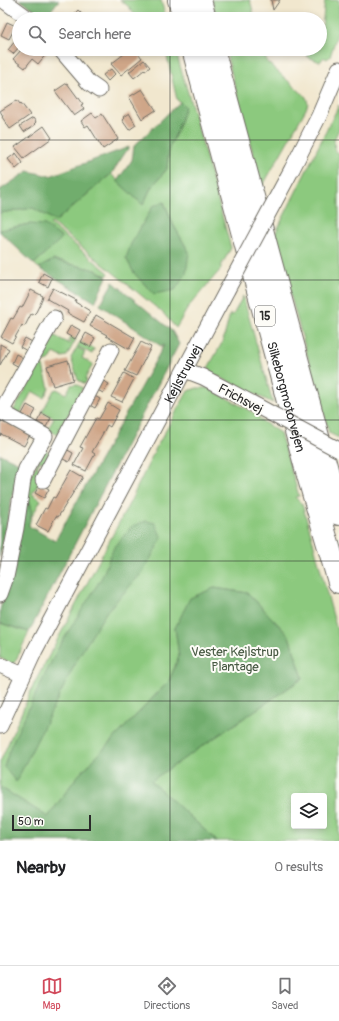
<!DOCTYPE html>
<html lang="en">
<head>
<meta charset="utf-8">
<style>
  body { margin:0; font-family:Pangolin,sans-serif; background:#f2f2f2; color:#202124 }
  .controls { position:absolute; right:12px; bottom:12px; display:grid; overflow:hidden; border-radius:4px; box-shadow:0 2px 6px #0003 }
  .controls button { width:36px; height:36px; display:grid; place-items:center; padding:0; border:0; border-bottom:1px solid #e0e0e0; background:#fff; color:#202124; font:20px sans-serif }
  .scale { position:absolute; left:12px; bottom:10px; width:79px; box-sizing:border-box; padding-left:4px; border:2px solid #2b2b2b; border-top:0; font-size:11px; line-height:14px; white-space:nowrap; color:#2b2b2b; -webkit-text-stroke:3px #fdfcf7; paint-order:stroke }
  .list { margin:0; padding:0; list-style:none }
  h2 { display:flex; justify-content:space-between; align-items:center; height:52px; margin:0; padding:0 16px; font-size:17px }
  h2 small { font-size:13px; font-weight:400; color:#757577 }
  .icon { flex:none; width:22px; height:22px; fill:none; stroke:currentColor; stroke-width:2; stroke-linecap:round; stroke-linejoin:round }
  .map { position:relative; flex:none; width:339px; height:841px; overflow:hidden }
  .search { position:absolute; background:#fff; box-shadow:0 2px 6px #0003; left:12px; right:12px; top:12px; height:44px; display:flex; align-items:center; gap:10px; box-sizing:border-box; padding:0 14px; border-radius:22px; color:#757577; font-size:15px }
  .sheet { height:124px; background:#fff }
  nav { display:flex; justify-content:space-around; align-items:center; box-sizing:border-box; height:56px; border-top:1px solid #e0e0e0; background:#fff; font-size:11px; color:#757577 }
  nav a { display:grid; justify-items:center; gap:2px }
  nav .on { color:#d1495b }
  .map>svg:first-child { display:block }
</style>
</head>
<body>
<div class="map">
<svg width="339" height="841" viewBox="0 0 339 841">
  <rect width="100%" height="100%" fill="#fdfcf7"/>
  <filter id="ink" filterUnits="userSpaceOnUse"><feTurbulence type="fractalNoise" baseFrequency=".025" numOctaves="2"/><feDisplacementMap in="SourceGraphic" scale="8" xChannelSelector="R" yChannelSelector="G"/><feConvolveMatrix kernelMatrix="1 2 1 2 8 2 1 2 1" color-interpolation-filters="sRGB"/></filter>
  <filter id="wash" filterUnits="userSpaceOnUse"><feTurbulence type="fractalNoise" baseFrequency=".012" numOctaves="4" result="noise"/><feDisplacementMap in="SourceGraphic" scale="16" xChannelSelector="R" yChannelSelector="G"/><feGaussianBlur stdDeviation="0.9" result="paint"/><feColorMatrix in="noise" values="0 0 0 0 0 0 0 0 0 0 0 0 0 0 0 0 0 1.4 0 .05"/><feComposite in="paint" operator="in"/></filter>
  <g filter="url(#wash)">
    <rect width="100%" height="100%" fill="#f1e7ce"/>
    <g fill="#8cc97e" stroke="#5c7a54" fill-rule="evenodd">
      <path d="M 120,0 L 161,0 L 166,19 L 138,19 L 128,6 Z"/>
      <path d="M 212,0 L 250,0 L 255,19 L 217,19 Z"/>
      <path d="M 325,0 L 339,0 L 339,28 L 330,57 L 326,59 L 324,57 L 320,62 L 308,57 L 303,49 L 320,49 L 320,29 L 322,27 Z"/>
      <path d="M 162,49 L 175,49 L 192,106 L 231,248 L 221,266 L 221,269 L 189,306 L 176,328 L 163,313 L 52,223 L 50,224 L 109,273 L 107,276 L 96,270 L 53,260 L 39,268 L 34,264 L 61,238 L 29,224 L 0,230 L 0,213 L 33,208 L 56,221 L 111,174 L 143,205 L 151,188 L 167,169 L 169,148 L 178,129 L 180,102 L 177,100 L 167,56 ZM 164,202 L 174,226 L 189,252 L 154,294 L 134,273 L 126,258 Z"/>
      <path d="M 225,49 L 263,49 L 267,62 L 306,97 L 308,103 L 306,109 L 262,187 Z"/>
      <path d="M 339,105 L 339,129 L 334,140 L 335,151 L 339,153 L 339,438 L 329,433 L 274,236 Z"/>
      <path d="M 243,296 L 273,403 L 211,373 L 208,368 L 223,341 L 230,314 L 233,315 Z"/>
      <path d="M 53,335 L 70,344 L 71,342 L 68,341 L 71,337 L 76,339 L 67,356 L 62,357 L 54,353 L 49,361 L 45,362 L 38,358 L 40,355 L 42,356 Z"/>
      <path d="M 80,342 L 94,349 L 92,354 L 79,347 L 78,348 L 85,352 L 82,358 L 93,364 L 85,379 L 87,380 L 85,384 L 78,380 L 71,358 Z"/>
      <path d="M 35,363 L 43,366 L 49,388 L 44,398 L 32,391 L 20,414 L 13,411 L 26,389 L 19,385 L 20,383 L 26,385 L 35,367 Z"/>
      <path d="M 76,384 L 83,388 L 57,435 L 48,429 L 54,418 L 42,412 L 54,390 L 57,389 L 66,394 L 71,385 Z"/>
      <path d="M 197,388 L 209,388 L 259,416 L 259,419 L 280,433 L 299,496 L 295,497 L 302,504 L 311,534 L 339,638 L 339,841 L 217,841 L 150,781 L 303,678 L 289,636 L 248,593 L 214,588 L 175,628 L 179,656 L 169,681 L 76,778 L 48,817 L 0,787 L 0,762 L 34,684 L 131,500 L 156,448 L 188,391 ZM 294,796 L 324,796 L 324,826 L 294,826 Z"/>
      <path d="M 44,450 L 47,451 L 49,453 L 45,463 L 40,461 L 37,467 L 41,470 L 40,481 L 32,494 L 41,500 L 30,520 L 32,511 L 25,487 Z"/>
      <path d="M 0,623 L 29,632 L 16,660 L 13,664 L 0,658 Z"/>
    </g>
    <g fill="#71ad6d" stroke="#4e6c4c">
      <path d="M 20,0 L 59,0 L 46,17 Z"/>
      <path d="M 180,102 L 185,106 L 178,129 L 169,148 L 167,169 L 151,188 L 143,205 L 117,181 L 132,160 L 134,146 Z"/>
      <path d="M 129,147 L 112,173 L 56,221 L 33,208 L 0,213 L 0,190 L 28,171 L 50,176 Z"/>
      <path d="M 164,202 L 174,226 L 189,252 L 186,274 L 175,290 L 154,294 L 134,273 L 126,258 L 131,244 L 153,206 Z"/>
      <path d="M 29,224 L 45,225 L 62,238 L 34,264 L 0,232 L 0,230 Z"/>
      <path d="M 53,260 L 96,270 L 107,277 L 95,302 L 39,268 Z"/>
      <path d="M 113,282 L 172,331 L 179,344 L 29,632 L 0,623 L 0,611 L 24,502 L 28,498 C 34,507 31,516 29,526 L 55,541 L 164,345 L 161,346 L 100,305 Z"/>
      <path d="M 0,454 L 19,463 L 0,557 Z"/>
      <path d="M 146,521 L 155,523 L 162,538 L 143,572 L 107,611 L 79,656 L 16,782 L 4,767 L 11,745 L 57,650 L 102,577 L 113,549 L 132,526 Z"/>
      <path d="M 214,588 L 248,593 L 289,636 L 303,678 L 151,781 L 217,841 L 0,841 L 0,787 L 48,817 L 76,778 L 169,681 L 179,656 L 175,628 L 190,598 Z"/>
    </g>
    <g id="blocks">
      <g fill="#cfa688">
        <path d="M 271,0 L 280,0 L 273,10 Z"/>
        <path d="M 78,10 L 87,19 L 77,19 L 73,15 Z"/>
        <path d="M 7,22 L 16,26 L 9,39 L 1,35 Z"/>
        <path d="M 19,36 L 19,47 L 13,54 L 8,50 Z"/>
        <path d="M 22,49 L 41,49 L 47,53 L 38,64 L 32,59 L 25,68 L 13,59 Z"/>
        <path d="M 123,49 L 135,49 L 142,58 L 121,75 L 111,64 L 124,54 L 121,50 Z"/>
        <path d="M 144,60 L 150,67 L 145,71 L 144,70 L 134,78 L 129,72 Z"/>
        <path d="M 111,69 L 115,74 L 108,81 L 103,75 Z"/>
        <path d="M 67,83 L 78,98 L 79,98 L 83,104 L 81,105 L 84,109 L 74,116 L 55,91 Z"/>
        <path d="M 142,89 L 156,110 L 142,119 L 129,97 Z"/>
        <path d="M 17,100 L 20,104 L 21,103 L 30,115 L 10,129 L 2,117 L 3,116 L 0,111 Z"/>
        <path d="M 92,113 L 96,118 L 102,114 L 118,139 L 103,149 L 88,125 L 85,127 L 81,121 Z"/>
        <path d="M 129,113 L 136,125 L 129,130 L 122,120 L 124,118 L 123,117 Z"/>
        <path d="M 33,118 L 36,122 L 34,124 L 35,125 L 24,132 L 20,126 Z"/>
        <path d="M 44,126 L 52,138 L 24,158 L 15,147 Z"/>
        <path d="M 16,153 L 23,163 L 16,169 L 8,159 Z"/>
        <path d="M 43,273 L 52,278 L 48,287 L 39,282 Z"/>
        <path d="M 53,288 L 76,300 L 75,302 L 90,311 L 84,322 L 67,313 L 68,311 L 47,299 Z"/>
        <path d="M 31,290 L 43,296 L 42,300 L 36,312 L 33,315 L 31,314 L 26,324 L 24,327 L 22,325 L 12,343 L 1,337 L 11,318 L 13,319 L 20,307 L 22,308 Z"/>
        <path d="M 96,315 L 135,338 L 129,349 L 106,336 L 107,335 L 90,326 Z"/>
        <path d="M 71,325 L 80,330 L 75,339 L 66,334 Z"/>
        <path d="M 86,333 L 95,338 L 90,347 L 81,342 Z"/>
        <path d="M 25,338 L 34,343 L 29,352 L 20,347 Z"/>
        <path d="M 141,342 L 151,347 L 136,376 L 125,371 Z"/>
        <path d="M 0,344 L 9,349 L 0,365 Z"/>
        <path d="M 16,354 L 25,359 L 21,368 L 12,363 Z"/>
        <path d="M 68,360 L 73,380 L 53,386 L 47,366 Z"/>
        <path d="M 124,373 L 134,379 L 122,402 L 111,397 Z"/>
        <path d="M 100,379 L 109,384 L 103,393 L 94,388 Z"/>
        <path d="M 91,394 L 100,399 L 95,408 L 86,403 Z"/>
        <path d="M 108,403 L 119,410 L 110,427 L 107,425 L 103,433 L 92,452 L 95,454 L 86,471 L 74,465 L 83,448 L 80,447 L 96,418 L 99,419 Z"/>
        <path d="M 27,405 L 36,410 L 31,419 L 22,414 Z"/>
        <path d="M 42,413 L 51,418 L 46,427 L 37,422 Z"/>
        <path d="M 0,421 L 6,424 L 7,422 L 30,435 L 24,446 L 1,434 L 0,436 Z"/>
        <path d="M 64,448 L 73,453 L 69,462 L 59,457 Z"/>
        <path d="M 71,470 L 83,477 L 58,517 L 56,516 L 48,531 L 36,525 L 45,508 L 47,509 L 53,497 L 55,498 Z"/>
        <path d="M 40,484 L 49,489 L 44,498 L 35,493 Z"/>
      </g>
    </g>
  </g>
  <g filter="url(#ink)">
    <use href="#blocks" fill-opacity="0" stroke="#706d64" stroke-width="1"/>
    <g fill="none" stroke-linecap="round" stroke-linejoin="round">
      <defs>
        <g id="minor">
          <path d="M 3,0 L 29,19"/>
          <path d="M 60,49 L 89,83 L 99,90"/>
          <path d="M 292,169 L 319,116 L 339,69"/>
          <path d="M 185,370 L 203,377 L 259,407"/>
          <path d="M 0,411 L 45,436 L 26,469 L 23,480 L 16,528 L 6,577 L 0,594"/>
          <path d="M 1,412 L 54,318"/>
          <path d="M 43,480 L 111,350"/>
          <path d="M 0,665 L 23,675"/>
          <path id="s1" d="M 0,726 L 35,650 L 227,290"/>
        </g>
        <g id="highway">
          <path d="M 179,0 L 185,19"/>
          <path d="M 200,0 L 205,19"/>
          <path id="s2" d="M 193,49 L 307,472 L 339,582"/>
          <path d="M 213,49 L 339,514"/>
        </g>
      </defs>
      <use href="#minor" stroke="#706d64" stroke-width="17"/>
      <use href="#highway" stroke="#706d64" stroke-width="24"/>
      <use href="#minor" stroke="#fff" stroke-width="15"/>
      <use href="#highway" stroke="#fff" stroke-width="22"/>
      <defs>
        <g id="minor-bridge">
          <path d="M 227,290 L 292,169"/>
          <path d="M 259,407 L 339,450"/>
        </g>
      </defs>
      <use href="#minor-bridge" stroke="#706d64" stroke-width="17" stroke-linecap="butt"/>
      <use href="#minor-bridge" stroke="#fff" stroke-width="15"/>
    </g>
  </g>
  <path fill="none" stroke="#2b2b2b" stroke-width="1" stroke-opacity="0.55" d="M 170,0 L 170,19M 170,49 L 170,841M 0,140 L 339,140M 0,280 L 339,280M 0,420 L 339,420M 0,561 L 339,561M 0,701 L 339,701"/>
  <g text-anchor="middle" stroke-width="4" stroke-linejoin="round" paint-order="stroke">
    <rect fill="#fdfcf7" stroke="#6a6a68" stroke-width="1" x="255" y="306" width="20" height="20" rx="3"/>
    <g font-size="12" font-weight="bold" fill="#2b2b2b">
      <text x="265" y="320">15</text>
    </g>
    <g font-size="13" fill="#2b2b2b" stroke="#fdfcf7">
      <text dy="5" stroke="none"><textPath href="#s1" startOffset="397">Kejlstrupvej</textPath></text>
      <text dy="5" stroke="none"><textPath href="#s2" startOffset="360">Silkeborgmotorvejen</textPath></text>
      <text transform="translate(241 398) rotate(28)" y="5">Frichsvej</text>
    </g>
    <g font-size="13" fill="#485a44" stroke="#fdfcf7">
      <text x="235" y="656">Vester Kejlstrup<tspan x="235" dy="15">Plantage</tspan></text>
    </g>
  </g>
</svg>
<div class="controls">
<button><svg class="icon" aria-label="layers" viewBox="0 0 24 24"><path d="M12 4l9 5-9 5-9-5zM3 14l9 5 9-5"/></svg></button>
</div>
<div class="scale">50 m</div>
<div class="search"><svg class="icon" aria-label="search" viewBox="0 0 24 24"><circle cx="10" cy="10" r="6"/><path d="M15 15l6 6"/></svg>Search here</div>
</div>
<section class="sheet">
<h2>Nearby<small>0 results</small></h2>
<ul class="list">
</ul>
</section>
<nav>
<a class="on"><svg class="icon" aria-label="map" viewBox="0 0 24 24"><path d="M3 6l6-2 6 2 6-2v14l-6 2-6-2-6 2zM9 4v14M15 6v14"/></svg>Map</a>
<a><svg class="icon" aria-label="directions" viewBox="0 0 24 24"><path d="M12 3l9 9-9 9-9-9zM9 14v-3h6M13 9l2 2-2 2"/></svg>Directions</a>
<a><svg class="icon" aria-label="saved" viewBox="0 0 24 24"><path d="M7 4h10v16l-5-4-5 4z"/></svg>Saved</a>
</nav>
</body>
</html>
